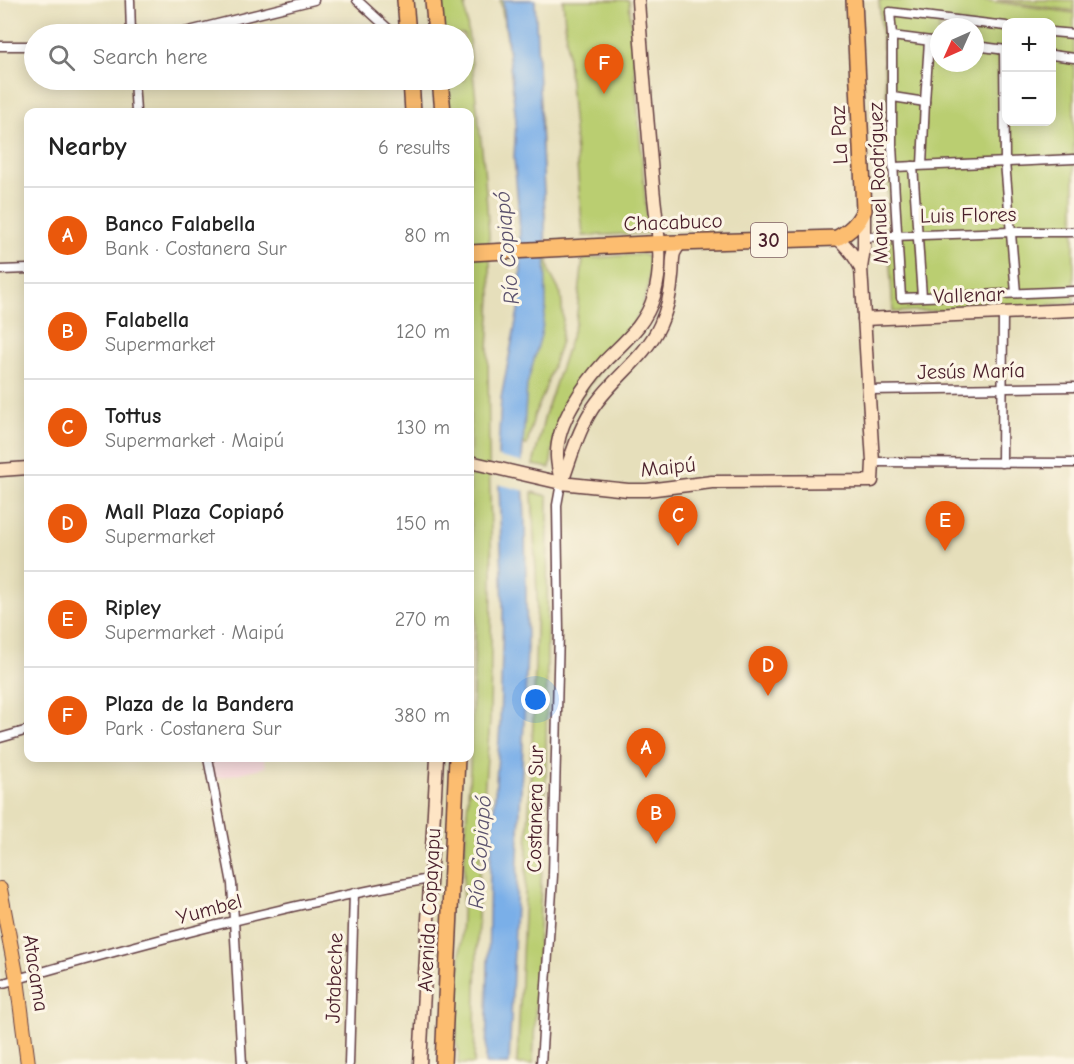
<!DOCTYPE html>
<html lang="en">
<head>
<meta charset="utf-8">
<style>
  body { margin:0; font-family:"Comic Neue",sans-serif; background:#f6f6f6; color:#222 }
  .controls { position:absolute; right:18px; top:18px; display:grid; overflow:hidden; border-radius:12px; box-shadow:0 3px 15px #0003 }
  .controls button { width:54px; height:54px; display:grid; place-items:center; padding:0; border:0; border-bottom:2px solid #e0e0e0; background:#fff; color:#222; font:30px sans-serif }
  .compass { position:absolute; left:930px; top:18px; width:54px; height:54px; border-radius:50%; background:#fff; box-shadow:0 3px 15px #0003; rotate:225deg }
  .you { position:absolute; left:536px; top:700px; width:21px; height:21px; margin:-15px; border:4px solid #fff; border-radius:50%; background:#1a73e8; box-shadow:0 0 0 9px #1a73e833 }
  .badge { display:grid; place-items:center; width:39px; height:39px; border-radius:50%; background:#ea580c; color:#fff; font-size:20px; font-weight:700 }
  .pin { position:absolute; translate:-50% -50px; filter:drop-shadow(0 2px 3px #0008) }
  .pin::after { content:''; position:absolute; top:32px; width:21px; height:18px; background:inherit; clip-path:polygon(0 0,100% 0,50% 100%) }
  .list { margin:0; padding:0; list-style:none }
  h2 { display:flex; justify-content:space-between; align-items:center; height:78px; margin:0; padding:0 24px; font-size:26px }
  h2 small { font-size:20px; font-weight:400; color:#767676 }
  .list li { display:grid; grid-template-columns:39px 1fr auto; gap:18px; align-items:center; box-sizing:border-box; height:96px; padding:0 24px; border-top:2px solid #e0e0e0 }
  .list b { display:block; font-size:22px; white-space:nowrap }
  .list p { margin:0; font-size:20px; white-space:nowrap; color:#767676 }
  .list em { font-size:20px; font-style:normal; color:#767676 }
  .icon { flex:none; width:33px; height:33px; fill:none; stroke:currentColor; stroke-width:2; stroke-linecap:round; stroke-linejoin:round }
  .map { position:relative; flex:none; width:1074px; height:1064px; overflow:hidden }
  .search { position:absolute; background:#fff; box-shadow:0 3px 15px #0003; left:24px; top:24px; width:450px; height:66px; display:flex; align-items:center; gap:15px; box-sizing:border-box; padding:0 21px; border-radius:33px; color:#767676; font-size:22px }
  .panel { position:absolute; background:#fff; box-shadow:0 3px 15px #0003; left:24px; top:108px; width:450px; height:654px; border-radius:12px }
  .map>svg:first-child { display:block }
</style>
</head>
<body>
<div class="map">
<svg width="1074" height="1064" viewBox="0 0 1074 1064">
  <rect width="100%" height="100%" fill="#fcf5e5"/>
  <filter id="ink" filterUnits="userSpaceOnUse"><feTurbulence type="fractalNoise" baseFrequency=".0167" numOctaves="2"/><feDisplacementMap in="SourceGraphic" scale="12" xChannelSelector="R" yChannelSelector="G"/><feConvolveMatrix kernelMatrix="1 2 1 2 8 2 1 2 1" color-interpolation-filters="sRGB"/></filter>
  <filter id="wash" filterUnits="userSpaceOnUse"><feTurbulence type="fractalNoise" baseFrequency=".008" numOctaves="4" result="noise"/><feDisplacementMap in="SourceGraphic" scale="24" xChannelSelector="R" yChannelSelector="G"/><feGaussianBlur stdDeviation="1.35" result="paint"/><feColorMatrix in="noise" values="0 0 0 0 0 0 0 0 0 0 0 0 0 0 0 0 0 1.4 0 .05"/><feComposite in="paint" operator="in"/></filter>
  <g filter="url(#wash)">
    <rect width="100%" height="100%" fill="#e6dfbb"/>
    <path fill="#f5cfda" d="M 211,758 L 264,758 L 266,767 L 214,779 Z"/>
    <g fill="#bace71" stroke="#82764e" stroke-width="1.5" fill-rule="evenodd">
      <path d="M 437,0 L 466,0 L 466,5 L 465,6 L 484,167 L 489,234 L 491,296 L 488,349 L 489,454 L 492,574 L 490,720 L 483,808 L 479,879 L 474,1064 L 458,1064 L 459,1051 L 456,1044 L 466,829 L 470,767 L 476,612 L 470,508 L 470,112 L 447,112 L 445,80 L 464,80 L 464,34 L 441,34 Z"/>
      <path d="M 500,0 L 531,0 L 541,121 L 546,251 L 550,273 L 561,294 L 563,319 L 561,341 L 544,393 L 534,416 L 527,445 L 499,439 L 530,304 L 520,145 L 506,31 Z"/>
      <path d="M 563,0 L 629,0 L 648,233 L 583,236 Z"/>
      <path d="M 879,0 L 983,0 L 1074,13 L 1074,303 L 1027,307 L 893,312 L 888,236 L 887,104 ZM 1006,22 L 1052,22 L 1052,122 L 1006,122 ZM 939,27 L 975,27 L 975,63 L 939,63 Z"/>
      <path d="M 997,0 L 1074,0 L 1074,11 Z"/>
      <path d="M 642,254 L 650,258 L 648,288 L 639,315 L 555,434 L 550,468 L 533,465 L 545,415 L 576,322 L 583,259 Z"/>
      <path d="M 532,492 L 548,496 L 546,775 L 533,1064 L 517,1064 L 534,702 L 537,594 Z"/>
    </g>
    <path fill="#7aafe8" stroke="#62678a" stroke-width="1.5" d="M 503,0 L 535,0 L 545,216 L 546,307 L 541,335 L 527,385 L 522,459 L 525,520 L 527,651 L 509,1064 L 486,1064 L 490,867 L 500,725 L 503,611 L 498,451 L 501,398 L 519,306 L 521,267 L 519,215 L 514,158 L 516,121 Z"/>
    <path fill="#e6dfbb" d="M 495,456 L 525,463 L 526,491 L 497,484 Z"/>
  </g>
  <g filter="url(#ink)">
    <g fill="none" stroke-linecap="round" stroke-linejoin="round">
      <defs>
        <g id="street">
          <path d="M 130,0 L 131,34"/>
          <path d="M 357,0 L 394,34"/>
          <path d="M 1006,26 L 890,12 L 892,36 L 892,146 L 901,298 L 1074,291"/>
          <path d="M 1052,32 L 1074,34"/>
          <path d="M 177,34 L 314,0"/>
          <path d="M 892,36 L 939,42"/>
          <path d="M 0,46 L 34,46"/>
          <path d="M 975,46 L 1006,50"/>
          <path d="M 1004,50 L 1005,162 L 1016,293"/>
          <path d="M 1052,55 L 1074,58"/>
          <path d="M 134,80 L 136,112"/>
          <path d="M 893,97 L 925,102"/>
          <path d="M 922,165 L 925,102 L 929,41"/>
          <path d="M 913,166 L 922,297"/>
          <path d="M 894,167 L 1074,159"/>
          <path d="M 864,237 L 1011,232 L 1074,232"/>
          <path d="M 0,270 L 28,269"/>
          <path d="M 868,390 L 1074,387"/>
          <path d="M 873,462 L 1074,463"/>
          <path d="M 1002,463 L 1003,314"/>
          <path d="M 0,738 L 28,730"/>
          <path d="M 208,758 L 232,884 L 242,1064"/>
          <path d="M 0,984 C 142,943 284,905 429,879"/>
          <path d="M 349,1064 L 354,893"/>
          <path d="M 541,1064 L 553,875 L 559,631 L 557,505 L 561,483"/>
        </g>
        <g id="secondary">
          <path d="M 837,238 C 848,247 854,255 861,268"/>
          <path d="M 864,319 L 1074,310"/>
          <path d="M 470,462 L 561,483 L 628,490 L 647,490 L 712,482 L 872,481 L 873,462 L 861,268 L 864,248 L 864,211"/>
          <path d="M 0,470 L 28,468"/>
          <path d="M 562,482 C 572,455 579,426 597,402 C 617,375 646,356 660,325 C 667,310 671,292 672,276 C 673,269 672,260 674,253 C 676,249 679,245 682,242"/>
          <path d="M 561,483 C 560,474 557,465 557,456 C 556,423 585,383 606,360 C 626,340 646,324 654,296 C 665,260 656,223 653,187 C 648,124 642,62 638,0"/>
          <path d="M 420,1064 L 437,758"/>
        </g>
        <path id="primary" d="M 0,889 L 17,979 L 28,1064"/>
        <g id="highway">
          <path d="M 405,0 L 408,34"/>
          <path d="M 433,0 L 436,34"/>
          <path d="M 411,80 L 413,112"/>
          <path d="M 440,80 L 443,112"/>
          <path d="M 470,253 L 646,244 L 837,238 C 850,231 858,224 864,210 L 854,0"/>
          <path d="M 443,1064 L 457,758"/>
        </g>
      </defs>
      <use href="#street" stroke="#613c41" stroke-width="11"/>
      <use href="#secondary" stroke="#613c41" stroke-width="15"/>
      <use href="#primary" stroke="#613c41" stroke-width="16"/>
      <use href="#highway" stroke="#613c41" stroke-width="18"/>
      <use href="#street" stroke="#fff" stroke-width="8"/>
      <use href="#secondary" stroke="#fee5c5" stroke-width="12"/>
      <use href="#primary" stroke="#fcbd6f" stroke-width="14"/>
      <use href="#highway" stroke="#fcbd6f" stroke-width="15"/>
    </g>
  </g>
  <g text-anchor="middle" stroke-width="6" stroke-linejoin="round" paint-order="stroke">
    <rect fill="#fcf5e5" stroke="#7f5f63" stroke-width="1.5" x="751" y="223" width="36" height="34" rx="4.5"/>
    <g font-size="20" font-weight="bold" fill="#4a1f2b">
      <text x="769" y="247">30</text>
    </g>
    <g font-size="21" fill="#4a1f2b" stroke="#fcf5e5">
      <text transform="translate(839 135) rotate(-93)" y="7">La Paz</text>
      <text transform="translate(878 183) rotate(-92)" y="7">Manuel Rodríguez</text>
      <text transform="translate(968 215) rotate(-1)" y="7">Luis Flores</text>
      <text transform="translate(673 222) rotate(-2)" y="7">Chacabuco</text>
      <text transform="translate(969 295) rotate(-2)" y="7">Vallenar</text>
      <text transform="translate(971 371) rotate(-1)" y="7">Jesús María</text>
      <text transform="translate(668 467) rotate(-6)" y="7">Maipú</text>
      <text transform="translate(535 809) rotate(-89)" y="7">Costanera Sur</text>
      <text transform="translate(209 909) rotate(-15)" y="7">Yumbel</text>
      <text transform="translate(429 910) rotate(-87)" y="7">Avenida Copayapu</text>
      <text transform="translate(36 973) rotate(81)" y="7">Atacama</text>
      <text transform="translate(334 978) rotate(-88)" y="7">Jotabeche</text>
    </g>
    <g font-size="22" font-style="italic" fill="#5b516d" stroke="#fcf5e5">
      <text transform="translate(506 248) rotate(-95)" y="8">Río Copiapó</text>
      <text transform="translate(479 852) rotate(-86)" y="8">Río Copiapó</text>
    </g>
  </g>
</svg>
<div class="controls">
<button>+</button>
<button>−</button>
</div>
<svg class="compass" viewBox="-18 -18 36 36"><path d="M0-13l5 13h-10z" fill="#e53935"/><path d="M0 13l5-13h-10z" fill="#767676"/></svg>
<div class="you"></div>
<div class="pin badge" style="left:646px;top:778px">A</div>
<div class="pin badge" style="left:656px;top:844px">B</div>
<div class="pin badge" style="left:678px;top:546px">C</div>
<div class="pin badge" style="left:768px;top:696px">D</div>
<div class="pin badge" style="left:945px;top:551px">E</div>
<div class="pin badge" style="left:604px;top:94px">F</div>
<div class="search"><svg class="icon" aria-label="search" viewBox="0 0 24 24"><circle cx="10" cy="10" r="6"/><path d="M15 15l6 6"/></svg>Search here</div>
<section class="panel">
<h2>Nearby<small>6 results</small></h2>
<ul class="list">
<li><span class="badge">A</span><div><b>Banco Falabella</b><p>Bank · Costanera Sur</p></div><em>80 m</em></li>
<li><span class="badge">B</span><div><b>Falabella</b><p>Supermarket</p></div><em>120 m</em></li>
<li><span class="badge">C</span><div><b>Tottus</b><p>Supermarket · Maipú</p></div><em>130 m</em></li>
<li><span class="badge">D</span><div><b>Mall Plaza Copiapó</b><p>Supermarket</p></div><em>150 m</em></li>
<li><span class="badge">E</span><div><b>Ripley</b><p>Supermarket · Maipú</p></div><em>270 m</em></li>
<li><span class="badge">F</span><div><b>Plaza de la Bandera</b><p>Park · Costanera Sur</p></div><em>380 m</em></li>
</ul>
</section>
</div>
</body>
</html>
